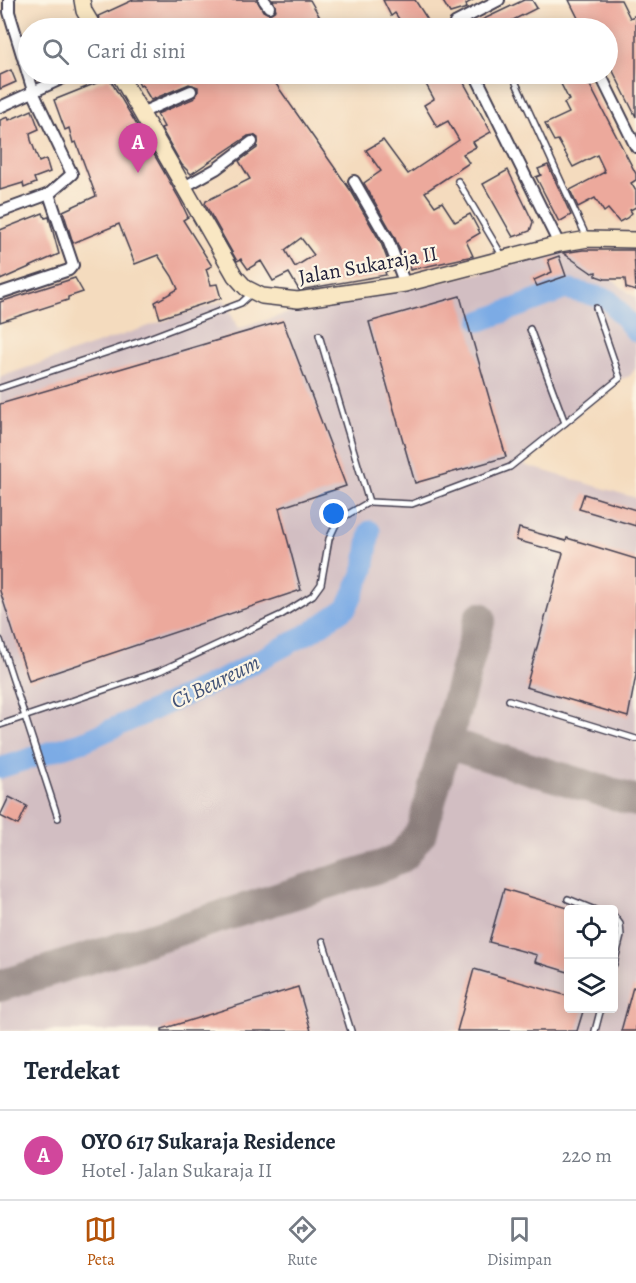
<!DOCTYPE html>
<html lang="id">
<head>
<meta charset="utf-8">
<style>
  body { margin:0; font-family:Alegreya,serif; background:#f6f6f7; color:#1f2937 }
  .controls { position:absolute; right:18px; bottom:18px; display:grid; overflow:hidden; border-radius:6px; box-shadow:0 3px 15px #0003 }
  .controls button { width:54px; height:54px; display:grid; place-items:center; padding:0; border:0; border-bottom:2px solid #e0e1e3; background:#fff; color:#1f2937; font:30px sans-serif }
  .you { position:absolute; left:334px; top:514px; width:21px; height:21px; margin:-15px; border:4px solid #fff; border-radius:50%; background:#1a73e8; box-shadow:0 0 0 9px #1a73e833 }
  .badge { display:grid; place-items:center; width:39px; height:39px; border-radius:50%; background:#b45309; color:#fff; font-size:20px; font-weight:700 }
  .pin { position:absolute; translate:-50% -50px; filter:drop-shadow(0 2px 3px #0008) }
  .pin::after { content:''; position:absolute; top:32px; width:21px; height:18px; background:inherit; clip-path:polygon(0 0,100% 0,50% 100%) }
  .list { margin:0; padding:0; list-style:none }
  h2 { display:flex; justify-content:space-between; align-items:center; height:78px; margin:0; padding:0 24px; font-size:26px }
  h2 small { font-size:20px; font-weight:400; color:#747a83 }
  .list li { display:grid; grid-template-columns:39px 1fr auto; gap:18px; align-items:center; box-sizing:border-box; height:90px; padding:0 24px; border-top:2px solid #e0e1e3 }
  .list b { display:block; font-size:22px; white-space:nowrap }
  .list p { margin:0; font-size:20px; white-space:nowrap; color:#747a83 }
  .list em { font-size:20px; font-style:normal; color:#747a83 }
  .icon { flex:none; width:33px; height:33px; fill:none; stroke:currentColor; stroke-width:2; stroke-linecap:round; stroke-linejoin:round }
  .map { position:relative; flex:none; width:636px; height:1031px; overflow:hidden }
  .search { position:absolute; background:#fff; box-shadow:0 3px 15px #0003; left:18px; right:18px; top:18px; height:66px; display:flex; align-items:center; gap:15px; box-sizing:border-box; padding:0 21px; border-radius:33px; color:#747a83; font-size:22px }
  .sheet { height:168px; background:#fff }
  nav { display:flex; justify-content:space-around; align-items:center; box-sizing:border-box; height:84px; border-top:2px solid #e0e1e3; background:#fff; font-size:16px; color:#747a83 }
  nav a { display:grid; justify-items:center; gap:3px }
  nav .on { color:#b45309 }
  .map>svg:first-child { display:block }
</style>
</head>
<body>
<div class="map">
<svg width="636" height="1031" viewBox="0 0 636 1031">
  <rect width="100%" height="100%" fill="#fcf5e5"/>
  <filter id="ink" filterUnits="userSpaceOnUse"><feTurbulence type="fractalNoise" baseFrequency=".0167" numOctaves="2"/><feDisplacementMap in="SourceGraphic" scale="12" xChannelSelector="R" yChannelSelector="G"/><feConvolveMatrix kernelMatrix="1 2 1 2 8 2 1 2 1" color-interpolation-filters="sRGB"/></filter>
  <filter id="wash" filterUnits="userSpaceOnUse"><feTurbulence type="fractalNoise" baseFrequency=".008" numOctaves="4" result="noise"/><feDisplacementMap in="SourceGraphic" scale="24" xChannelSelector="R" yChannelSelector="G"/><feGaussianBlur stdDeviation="1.35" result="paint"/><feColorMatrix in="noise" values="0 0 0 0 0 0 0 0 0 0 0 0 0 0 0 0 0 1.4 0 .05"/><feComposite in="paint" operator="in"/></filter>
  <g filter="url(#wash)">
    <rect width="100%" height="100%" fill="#f4dbbe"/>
    <path fill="#d2bec2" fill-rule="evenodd" d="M 568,246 L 636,298 L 636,368 L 630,376 L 612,382 L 524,465 L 636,498 L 636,1031 L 0,1031 L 0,377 L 225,300 L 238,329 L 294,311 L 496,270 ZM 568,910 L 614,910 L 614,1008 L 568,1008 Z"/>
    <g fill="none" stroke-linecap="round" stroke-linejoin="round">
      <g stroke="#7babe5" stroke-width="21">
        <path d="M 481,321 L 566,289 L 608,299 L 636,332"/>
        <path d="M 0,768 L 87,740 L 229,676 L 311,632 L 347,607 L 364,570 L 370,531"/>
      </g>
      <g stroke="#8b7e7c" stroke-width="32">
        <path d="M 446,743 L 636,801"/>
        <path d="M 0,986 L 385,865 L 403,856 L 422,831 L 480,618"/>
      </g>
    </g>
    <g id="blocks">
      <g fill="#eca99c" fill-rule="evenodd">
        <path d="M 133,0 L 257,0 L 263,11 L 269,14 L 276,10 L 273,0 L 310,0 L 326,28 L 104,28 L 98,16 Z"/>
        <path d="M 383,0 L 415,0 L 433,28 L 405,28 L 395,13 L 391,16 Z"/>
        <path d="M 442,0 L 473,0 L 466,4 L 467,8 L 450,13 Z"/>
        <path d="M 524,0 L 532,0 L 537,8 L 511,21 L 516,28 L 465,28 Z"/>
        <path d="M 569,0 L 621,0 L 630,18 L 636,15 L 636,117 L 608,61 L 608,28 L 602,28 L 600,24 L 592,28 L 583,28 Z"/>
        <path d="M 11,70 L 16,82 L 0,89 L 0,75 Z"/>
        <path d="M 134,74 L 269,74 L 351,191 L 381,243 L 391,269 L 385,272 L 386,275 L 299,290 L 289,273 L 273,281 L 261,261 L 248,269 L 241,259 L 237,261 L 205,204 L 206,201 L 250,179 L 239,161 L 257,148 L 258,138 L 254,135 L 248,136 L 191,174 L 182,165 L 161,128 L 164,127 L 157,114 L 195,98 L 198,92 L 198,87 L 189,84 L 151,100 L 142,85 L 140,86 ZM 301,238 L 314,255 L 295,267 L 285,250 Z"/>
        <path d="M 428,74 L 459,74 L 491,132 L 473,142 L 476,147 L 463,154 L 469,163 L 425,192 L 435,206 L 442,202 L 455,222 L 470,214 L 480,233 L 466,241 L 473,256 L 410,270 L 408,261 L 405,262 L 394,236 L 364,183 L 381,171 L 366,150 L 383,140 L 408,174 L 459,140 L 448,121 L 437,127 L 424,105 L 434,99 L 422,77 Z"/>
        <path d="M 556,74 L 584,74 L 636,174 L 636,180 L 631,183 L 636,191 L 636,207 L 630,210 L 632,213 L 627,218 L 619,222 L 608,209 L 604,212 L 595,198 L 578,207 L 570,190 L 605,172 L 597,155 L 573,167 L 558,140 L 554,141 L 545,124 L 569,113 L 564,103 L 569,100 Z"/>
        <path d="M 109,78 L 141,132 L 142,135 L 139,136 L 147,153 L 152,151 L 180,200 L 188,217 L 183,220 L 212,266 L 206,269 L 211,285 L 217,284 L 221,298 L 160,318 L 155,302 L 178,289 L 172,276 L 158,255 L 135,264 L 119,224 L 73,243 L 63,211 L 96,196 L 76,142 L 73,143 L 69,128 L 65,130 L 54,100 Z"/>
        <path d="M 32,110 L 39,129 L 30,133 L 31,140 L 39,162 L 46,159 L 50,172 L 34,178 L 36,183 L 24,188 L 23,183 L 0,190 L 0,120 L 8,117 L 9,120 Z"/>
        <path d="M 548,165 L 571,215 L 559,222 L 536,177 L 541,175 L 538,169 Z"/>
        <path d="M 508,170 L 533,222 L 530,231 L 513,237 L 483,184 Z"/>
        <path d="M 43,213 L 45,218 L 49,217 L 59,254 L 0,280 L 0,230 Z"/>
        <path d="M 583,250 L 634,250 L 636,291 L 626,288 L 625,279 L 605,279 L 596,276 L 596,272 L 592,273 L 563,253 Z"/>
        <path d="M 559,256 L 566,276 L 537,286 L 534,280 L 552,272 L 548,260 Z"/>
        <path d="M 75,278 L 83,292 L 68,297 L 68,300 L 0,322 L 0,302 Z"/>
        <path d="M 460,296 L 506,457 L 415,483 L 369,322 Z"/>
        <path d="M 283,321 L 346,486 L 279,508 L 301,590 L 29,681 L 0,591 L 0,404 Z"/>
        <path d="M 584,494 L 636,510 L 636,526 L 579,509 Z"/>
        <path d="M 519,528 L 566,541 L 567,538 L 636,559 L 636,675 L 628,717 L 526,687 L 563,553 L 516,540 Z"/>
        <path d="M 9,797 L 27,806 L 18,825 L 0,816 Z"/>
        <path d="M 504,889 L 568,908 L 568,972 L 535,962 L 537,955 L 489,942 Z"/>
        <path d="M 474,969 L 568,996 L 568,1008 L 584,1008 L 577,1031 L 457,1031 Z"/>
        <path d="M 298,987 L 311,1031 L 162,1031 L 162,1029 Z"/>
        <path d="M 633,987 L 636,988 L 636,1031 L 621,1031 Z"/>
      </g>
    </g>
  </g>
  <g filter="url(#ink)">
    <use href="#blocks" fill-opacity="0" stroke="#423e4f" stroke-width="1.5"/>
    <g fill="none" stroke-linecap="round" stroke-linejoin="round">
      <defs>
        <g id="service">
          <path d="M 516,83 L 587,238"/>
          <path d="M 458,181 L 503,257"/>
          <path d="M 0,388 L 141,341 L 241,303 L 252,293"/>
          <path d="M 565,423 L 620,378 L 596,308"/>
          <path d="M 369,502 L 412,504 L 510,467 L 565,423 L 530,329"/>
          <path d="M 0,640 L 58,818"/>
          <path d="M 509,700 L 636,739"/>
          <path d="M 0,725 L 160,671 L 281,615 L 313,595 L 321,584 L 329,539 L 338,520 L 369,502 L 319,335"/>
          <path d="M 568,899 L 595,910"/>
          <path d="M 614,916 L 620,924 L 621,936 L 614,964"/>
          <path d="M 323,941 L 351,1031"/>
          <path d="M 595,1031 L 601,1008"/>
        </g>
        <g id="minor">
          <path d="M 264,0 L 269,7"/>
          <path d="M 454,28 L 455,23 L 499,0"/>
          <path d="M 475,74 L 559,244"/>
          <path d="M 600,74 L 636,147"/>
          <path d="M 0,107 L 72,74"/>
          <path d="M 141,113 L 191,91"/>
          <path d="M 354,181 L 388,240 L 405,284"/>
          <path d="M 184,187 L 216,169 L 252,142"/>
          <path d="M 0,212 L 49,194 L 72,174 L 34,94 L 9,12 L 9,0"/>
          <path d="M 0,293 L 69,270 L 73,265 L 49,194"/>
        </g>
        <g id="secondary">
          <path d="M 82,0 L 84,11 L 94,28"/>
          <path d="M 119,74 L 235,276 L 246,288 L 262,296 L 298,300 L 405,284 L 559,244 L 588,239 L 636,240"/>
        </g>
      </defs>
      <use href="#service" stroke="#423e4f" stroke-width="8"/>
      <use href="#minor" stroke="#423e4f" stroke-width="14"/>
      <use href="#secondary" stroke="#423e4f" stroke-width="18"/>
      <use href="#service" stroke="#fff" stroke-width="5"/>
      <use href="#minor" stroke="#fff" stroke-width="10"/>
      <use href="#secondary" stroke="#f9e7c3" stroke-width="15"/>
    </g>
  </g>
  <g text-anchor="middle" stroke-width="4.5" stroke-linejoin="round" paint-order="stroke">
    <g font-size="21" fill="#22223b" stroke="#fcf5e5">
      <text transform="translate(368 265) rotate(-10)" y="7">Jalan Sukaraja II</text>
    </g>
    <g font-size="22" font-style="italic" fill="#415276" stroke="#fcf5e5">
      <text transform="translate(215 681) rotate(-26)" y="8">Ci Beureum</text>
    </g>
  </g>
</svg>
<div class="controls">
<button><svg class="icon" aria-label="locate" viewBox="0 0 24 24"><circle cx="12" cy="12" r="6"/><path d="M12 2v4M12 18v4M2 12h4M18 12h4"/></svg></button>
<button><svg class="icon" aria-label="layers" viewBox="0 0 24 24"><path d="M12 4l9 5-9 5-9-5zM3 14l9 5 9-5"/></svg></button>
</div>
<div class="you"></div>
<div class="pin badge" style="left:138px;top:173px;background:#d1479c">A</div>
<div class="search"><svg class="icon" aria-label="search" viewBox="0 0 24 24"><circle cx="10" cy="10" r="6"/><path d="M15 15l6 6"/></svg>Cari di sini</div>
</div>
<section class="sheet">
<h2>Terdekat<small></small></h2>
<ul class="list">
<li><span class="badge" style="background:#d1479c">A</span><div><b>OYO 617 Sukaraja Residence</b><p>Hotel · Jalan Sukaraja II</p></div><em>220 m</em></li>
</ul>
</section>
<nav>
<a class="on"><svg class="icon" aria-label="map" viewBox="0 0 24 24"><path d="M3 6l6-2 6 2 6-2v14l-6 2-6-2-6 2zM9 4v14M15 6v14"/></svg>Peta</a>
<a><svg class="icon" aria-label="directions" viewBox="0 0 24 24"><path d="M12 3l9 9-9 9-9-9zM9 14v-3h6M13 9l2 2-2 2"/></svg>Rute</a>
<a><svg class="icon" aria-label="saved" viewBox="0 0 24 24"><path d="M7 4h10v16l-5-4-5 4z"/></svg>Disimpan</a>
</nav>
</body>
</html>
